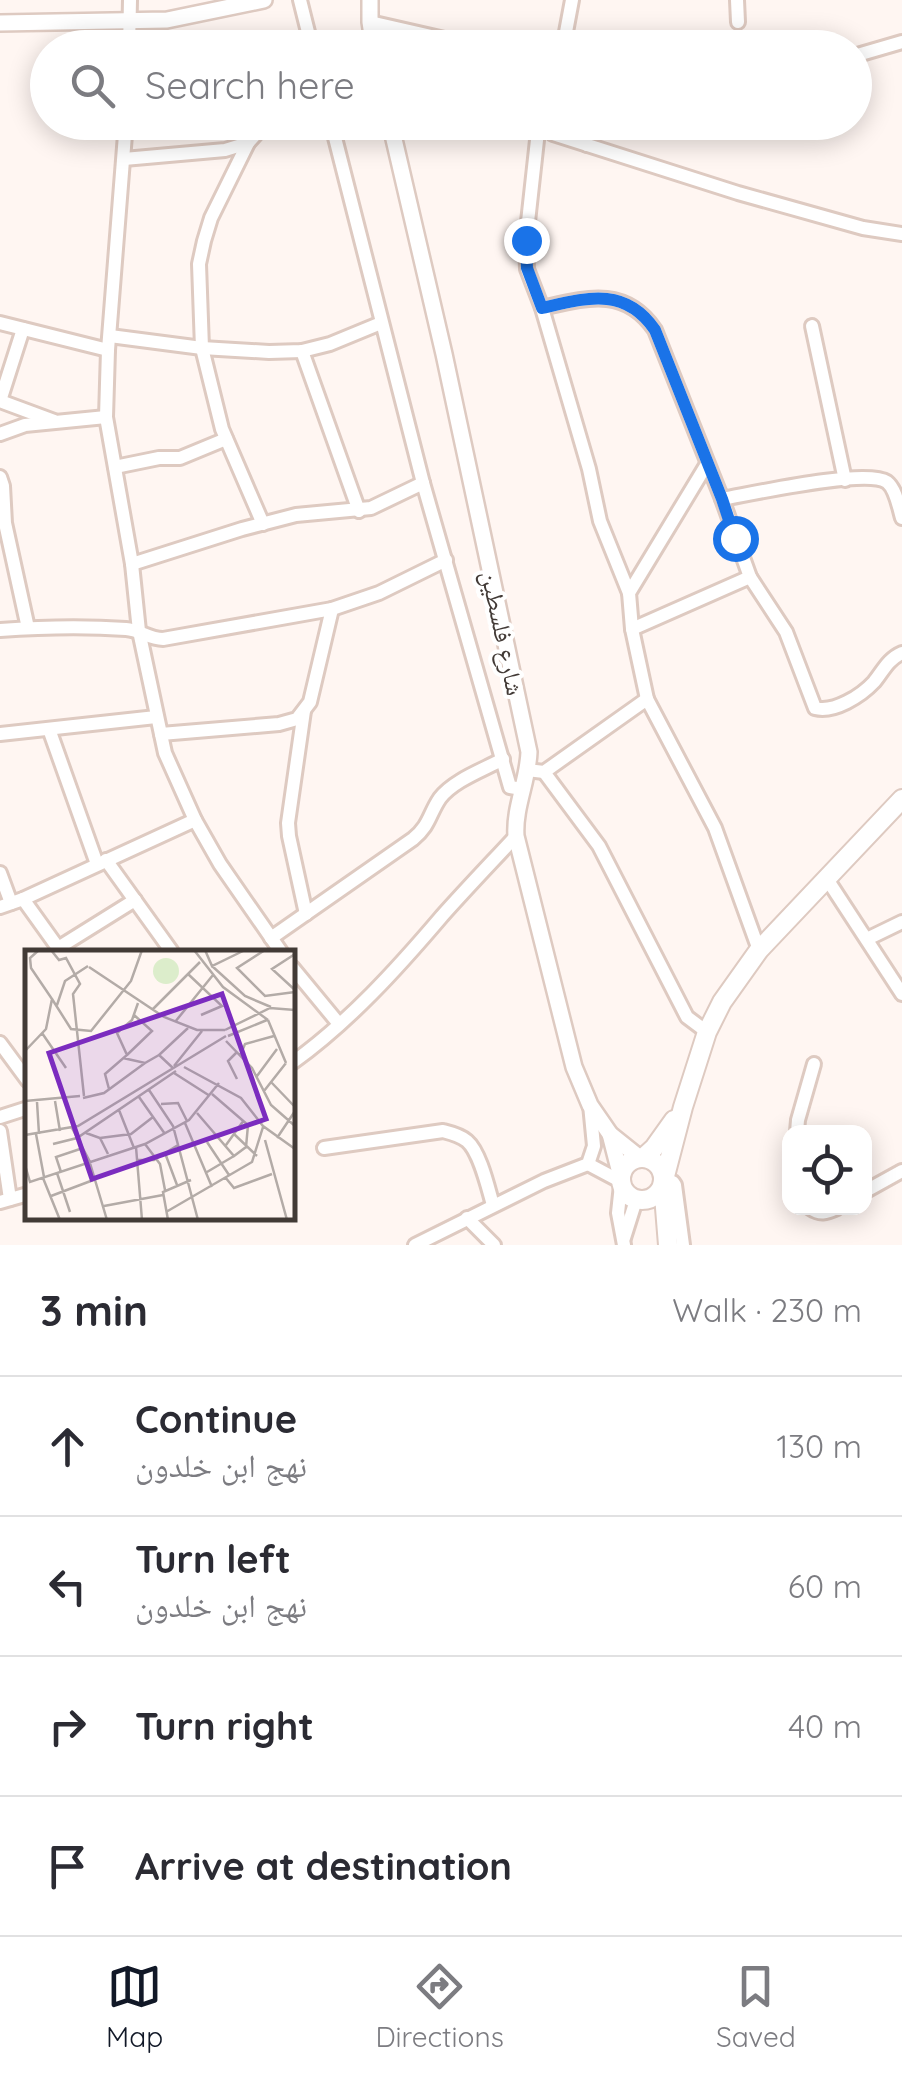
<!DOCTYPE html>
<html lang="en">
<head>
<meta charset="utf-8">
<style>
  body { margin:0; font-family:Quicksand,"Noto Naskh Arabic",sans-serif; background:#f2f2f3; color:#2b2b33 }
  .controls { position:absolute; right:30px; bottom:30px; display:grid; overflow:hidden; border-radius:20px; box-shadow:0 5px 25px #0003 }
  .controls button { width:90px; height:90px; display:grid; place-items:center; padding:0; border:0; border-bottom:2px solid #e1e1e2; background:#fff; color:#2b2b33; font:50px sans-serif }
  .stop { position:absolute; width:30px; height:30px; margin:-22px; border:8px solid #1a73e8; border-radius:50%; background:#fff }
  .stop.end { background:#1a73e8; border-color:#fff; box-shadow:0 2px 10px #0008 }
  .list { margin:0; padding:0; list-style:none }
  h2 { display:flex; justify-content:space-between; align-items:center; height:130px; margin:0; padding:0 40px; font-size:42px }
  h2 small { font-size:32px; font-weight:400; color:#7c7c81 }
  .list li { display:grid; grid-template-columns:65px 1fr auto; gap:30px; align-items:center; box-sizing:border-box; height:140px; padding:0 40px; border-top:2px solid #e1e1e2 }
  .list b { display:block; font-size:38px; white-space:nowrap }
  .list p { margin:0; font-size:32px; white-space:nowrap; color:#7c7c81 }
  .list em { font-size:32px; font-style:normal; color:#7c7c81 }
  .icon { flex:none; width:55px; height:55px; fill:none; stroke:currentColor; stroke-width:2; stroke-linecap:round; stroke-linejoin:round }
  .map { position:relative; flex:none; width:902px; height:1245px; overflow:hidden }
  .search { position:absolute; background:#fff; box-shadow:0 5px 25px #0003; left:30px; right:30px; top:30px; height:110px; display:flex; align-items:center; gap:25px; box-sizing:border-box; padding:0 35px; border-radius:55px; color:#7c7c81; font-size:38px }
  .sheet { height:690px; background:#fff }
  nav { display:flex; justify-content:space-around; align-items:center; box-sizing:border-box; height:140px; border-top:2px solid #e1e1e2; background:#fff; font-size:28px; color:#7c7c81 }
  nav a { display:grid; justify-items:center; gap:5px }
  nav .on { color:#111827 }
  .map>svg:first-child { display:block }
</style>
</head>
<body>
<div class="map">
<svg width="902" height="1245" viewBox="0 0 902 1245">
  <rect width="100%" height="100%" fill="#fff6f2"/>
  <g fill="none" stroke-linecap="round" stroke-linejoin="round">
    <defs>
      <g id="minor">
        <path d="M 300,0 L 312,48"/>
        <path d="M 737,0 L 738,22"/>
        <path d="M 370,22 L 484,48"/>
        <path d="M 129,48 L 130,0"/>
        <path d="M 563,48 L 572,0"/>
        <path d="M 854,56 L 902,42"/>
        <path d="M 126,122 L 108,350 L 106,417 L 132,564 L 139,631 L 165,753 L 195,820 L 220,864 L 281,952"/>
        <path d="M 331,122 L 423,483 L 510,787 L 522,789"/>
        <path d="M 539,122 L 526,240 L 527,269 L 542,308 L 589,469 L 600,521 L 629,593"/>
        <path d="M 568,123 L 587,145"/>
        <path d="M 553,134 L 738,193 L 863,228 L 902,234"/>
        <path d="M 248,143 L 211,218 L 204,241 L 199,264 L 202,348 L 222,429 L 263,524"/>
        <path d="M 124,159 L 225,150 L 248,143 L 267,122"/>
        <path d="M 542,308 C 586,298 625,286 655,330 L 722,499 C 751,494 866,468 887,482 C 896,489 899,508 902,518"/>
        <path d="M 0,323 L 108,350"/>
        <path d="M 812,326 L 845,480"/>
        <path d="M 110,336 L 202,348 L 269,352 L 302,351 L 330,344 L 381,323"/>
        <path d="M 302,351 L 359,511"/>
        <path d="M 0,401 L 23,329"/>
        <path d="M 0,401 L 54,421"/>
        <path d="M 0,434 L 25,425 L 106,417"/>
        <path d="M 115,467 L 159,458 L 180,458 L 226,439"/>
        <path d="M 0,477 L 3,486 L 5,523 L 28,628"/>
        <path d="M 722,499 L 750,577 L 786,632 L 815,708 C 834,713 861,696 874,682 C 883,671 888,659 902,653"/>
        <path d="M 132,564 L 242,529 L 296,515 L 371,508 L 423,483"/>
        <path d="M 632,629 L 750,577"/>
        <path d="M 0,630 C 42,627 84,626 126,629 C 140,630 149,639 163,639 L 332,609 L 379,593 L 446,560"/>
        <path d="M 647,699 L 632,629 L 629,593 L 707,464"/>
        <path d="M 304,711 L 288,823 L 289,836 L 306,914"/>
        <path d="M 49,729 L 97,864"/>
        <path d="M 0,734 L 156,717"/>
        <path d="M 161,734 L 279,724 L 297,719 L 310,702 L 332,609"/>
        <path d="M 527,770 L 544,772 L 647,699 L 715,828 L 759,950"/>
        <path d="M 544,772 L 599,846 L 687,1017 L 707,1032"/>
        <path d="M 106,860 L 172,952"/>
        <path d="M 0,873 L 11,903"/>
        <path d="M 827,879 L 902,994"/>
        <path d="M 23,899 L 61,952"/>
        <path d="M 0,907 L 23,899 L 195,820"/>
        <path d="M 271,938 L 413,839 C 430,825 429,814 440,798 C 454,780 483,770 503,759"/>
        <path d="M 867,939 L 902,922"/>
        <path d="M 58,948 L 135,900"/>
        <path d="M 292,967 L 339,1024"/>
        <path d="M 0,1043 L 28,1081"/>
        <path d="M 292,1063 C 349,1022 397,969 442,916 C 466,889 491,863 516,836"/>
        <path d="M 0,1117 L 28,1108"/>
        <path d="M 0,1131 L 10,1199"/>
        <path d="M 797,1132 L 798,1120 L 814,1064"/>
        <path d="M 324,1148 L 443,1131 C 451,1133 460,1135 467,1141 C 480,1152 488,1188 493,1205"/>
        <path d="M 588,1164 L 620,1181"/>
        <path d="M 664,1180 L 673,1182 L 675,1185 L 683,1245"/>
        <path d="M 621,1185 L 618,1213 L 624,1245"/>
        <path d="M 864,1192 L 902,1171"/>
        <path d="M 0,1202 L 28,1194"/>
        <path d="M 810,1208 C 820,1215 826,1213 837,1208"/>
        <path d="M 467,1218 L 494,1245"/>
        <path d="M 624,1238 L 636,1200"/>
        <path d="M 415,1245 L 544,1181 L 588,1164 L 594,1146 L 590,1105"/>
      </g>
      <g id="tertiary">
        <path d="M 370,0 L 370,22 L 374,48"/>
        <path d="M 0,23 L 167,20 L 264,0"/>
        <path d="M 390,122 L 444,354 L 529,752 C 528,781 514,807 516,836 L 574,1067 L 590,1105 L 610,1134 L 640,1158"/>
        <path d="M 610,1134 L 621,1177"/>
      </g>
      <g id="secondary">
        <circle cx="642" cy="1179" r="21"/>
        <path d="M 643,1158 L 654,1148 L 674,1120"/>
        <path d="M 664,1180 L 683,1107 L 707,1032 L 722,1002 L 759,950 L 902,799"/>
        <path d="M 663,1183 L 668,1245"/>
      </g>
    </defs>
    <use href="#minor" stroke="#decac1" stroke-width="18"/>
    <use href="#tertiary" stroke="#decac1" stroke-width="20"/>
    <use href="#secondary" stroke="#decac1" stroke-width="22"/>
    <use href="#minor" stroke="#fff" stroke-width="12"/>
    <use href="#tertiary" stroke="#fff" stroke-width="15"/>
    <use href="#secondary" stroke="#fff" stroke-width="18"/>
  </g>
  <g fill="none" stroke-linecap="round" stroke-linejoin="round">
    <path stroke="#1a73e8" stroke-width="12" d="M 526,240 L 527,268 L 542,308 C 586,298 625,286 655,330 L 722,499 L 735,538"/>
  </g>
  <g text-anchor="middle" stroke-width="8" stroke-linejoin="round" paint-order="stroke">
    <g font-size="25" fill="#423a36" stroke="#fff">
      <text transform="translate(503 633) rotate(78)" y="9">شارع فلسطين</text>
    </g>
  </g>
  <g transform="translate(25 950)">
    <rect width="270" height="270" fill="#fff6f2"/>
    <path d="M128 21a13 13 0 1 1 26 0a13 13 0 1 1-26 0Z" fill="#dcedcb"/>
    <path fill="none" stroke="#b3aba7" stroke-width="2.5" d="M 26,0 L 34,10 L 41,8 L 55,34 L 48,44 L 59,146M 169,0 L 198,37 L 243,70M 180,0 L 187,16 L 220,0M 240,0 L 212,18 L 240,46 L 270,42M 270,4 L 247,19 L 270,40M 187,16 L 220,46 L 246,57M 64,17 L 139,67 L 172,80 L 200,80M 163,24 L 197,56 L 176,65M 27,49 L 46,79 L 66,81 L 106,31 L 117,0M 32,55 L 40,31 L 63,16M 127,60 L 175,12M 243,70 L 261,113M 150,72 L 188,25M 200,80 L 245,58 L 270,60M 17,83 L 41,118M 203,86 L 242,70M 201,91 L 227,118 L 246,155 L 270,176M 0,101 L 21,79 L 27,49 L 6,18 L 5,8 L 14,0M 211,103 L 203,111 L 212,129M 102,105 L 127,81 L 109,65M 215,106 L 220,94 L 249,86M 98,108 L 120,113 L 134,105M 149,116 L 177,81M 159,117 L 216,148 L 238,176 L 270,199M 149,119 L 134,105 L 163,78M 149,123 L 185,146M 232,126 L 252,99M 246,132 L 270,157M 84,139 L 80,124 L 102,105 L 92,83 L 107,70 L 113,53M 124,140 L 148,176 L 173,270M 239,141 L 261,113M 114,147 L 140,184M 58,148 L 79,143 L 120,113M 0,151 L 55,146M 30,151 L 35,181M 12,152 L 14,184M 136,154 L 153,153 L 162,171M 94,160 L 109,198M 172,163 L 209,206 L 221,197 L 223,175 L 187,144M 160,173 L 187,237M 47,178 L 64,210 L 82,270M 61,183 L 75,188 L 83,204M 11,184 L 19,227M 209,184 L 232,206M 0,185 L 53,176 L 201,86M 75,188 L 106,184 L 128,167M 252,188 L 270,161M 240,190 L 262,270M 182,192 L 204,225M 28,194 L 52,188 L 151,121M 120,194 L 135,214 L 140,240M 201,195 L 219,170M 111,197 L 117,270M 140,203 L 152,235M 112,210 L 129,210 L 153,195M 0,215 L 5,232 L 120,194 L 164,170 L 194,133M 36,222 L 31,207 L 58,198M 182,222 L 209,206M 32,223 L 45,262M 200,227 L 209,238 L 247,224M 18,228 L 35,270M 26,246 L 71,229M 79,256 L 138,245M 141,262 L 227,212 L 238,177M 143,270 L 138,242 L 166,230"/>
    <path fill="#7b2cbf" fill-opacity="0.15" stroke="#7b2cbf" stroke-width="5" d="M 197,44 L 241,169 L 67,229 L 24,103 Z"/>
    <rect width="270" height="270" fill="none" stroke="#423a36" stroke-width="5"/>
  </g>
</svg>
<div class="controls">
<button><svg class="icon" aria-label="locate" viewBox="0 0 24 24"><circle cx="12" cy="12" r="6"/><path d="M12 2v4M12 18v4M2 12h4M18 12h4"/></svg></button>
</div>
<div class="stop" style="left:735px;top:538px"></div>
<div class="stop end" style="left:526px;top:240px"></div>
<div class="search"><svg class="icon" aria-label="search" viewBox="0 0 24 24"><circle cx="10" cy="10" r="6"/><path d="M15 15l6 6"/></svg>Search here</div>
</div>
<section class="sheet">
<h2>3 min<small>Walk · 230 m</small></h2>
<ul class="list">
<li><svg class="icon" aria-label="ahead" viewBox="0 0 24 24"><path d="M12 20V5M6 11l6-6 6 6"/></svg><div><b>Continue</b><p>نهج ابن خلدون</p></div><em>130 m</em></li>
<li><svg class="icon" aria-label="left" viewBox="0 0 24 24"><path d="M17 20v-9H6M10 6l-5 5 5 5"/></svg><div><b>Turn left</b><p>نهج ابن خلدون</p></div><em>60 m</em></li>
<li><svg class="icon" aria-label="right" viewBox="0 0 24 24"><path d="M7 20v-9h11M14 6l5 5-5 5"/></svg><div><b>Turn right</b></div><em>40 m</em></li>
<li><svg class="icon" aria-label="arrive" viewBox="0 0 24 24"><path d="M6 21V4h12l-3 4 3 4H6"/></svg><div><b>Arrive at destination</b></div></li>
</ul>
</section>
<nav>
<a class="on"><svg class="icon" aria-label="map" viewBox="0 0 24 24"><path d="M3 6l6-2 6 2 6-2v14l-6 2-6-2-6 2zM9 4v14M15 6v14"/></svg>Map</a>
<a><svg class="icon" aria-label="directions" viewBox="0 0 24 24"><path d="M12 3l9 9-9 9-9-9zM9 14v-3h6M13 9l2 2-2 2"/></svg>Directions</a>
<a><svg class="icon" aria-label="saved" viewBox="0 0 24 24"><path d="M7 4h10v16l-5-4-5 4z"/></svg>Saved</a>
</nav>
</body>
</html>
